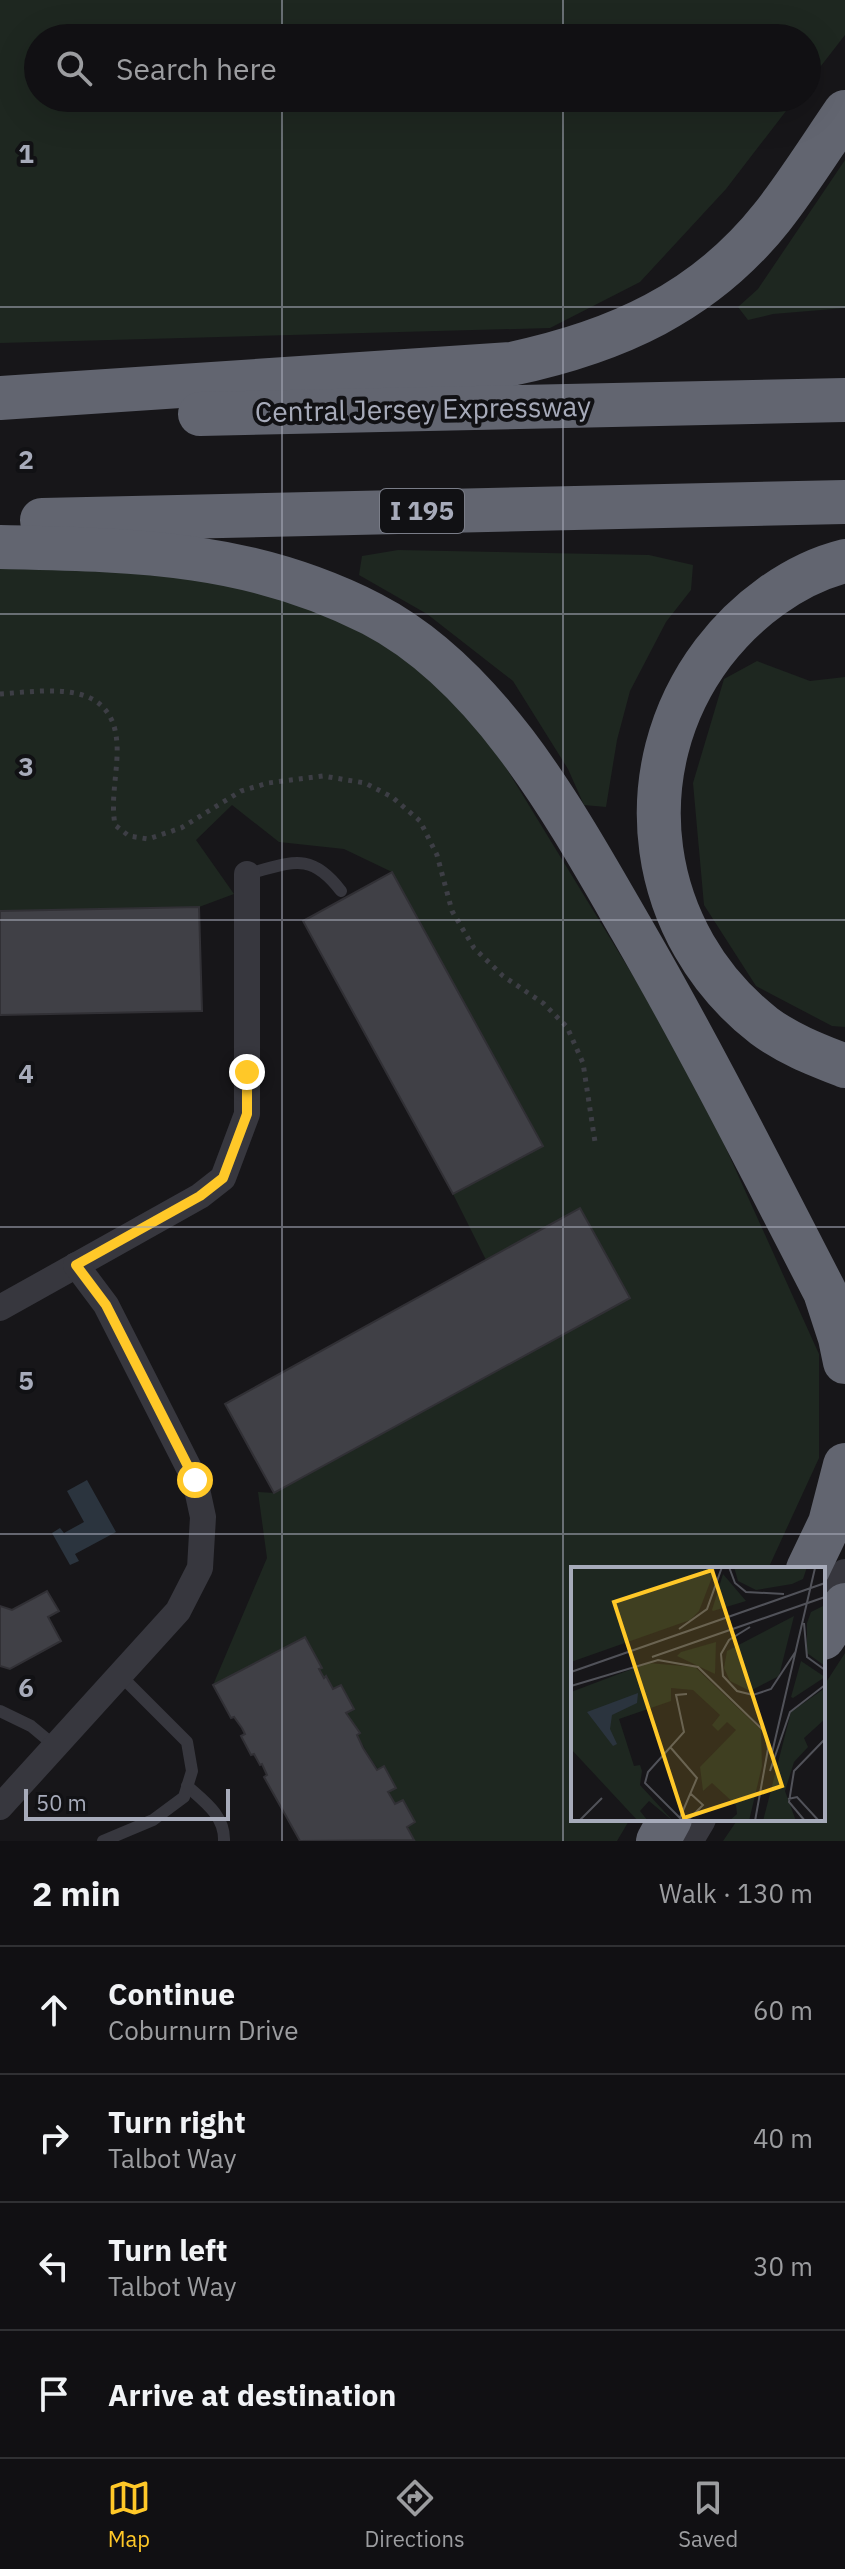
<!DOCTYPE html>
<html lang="en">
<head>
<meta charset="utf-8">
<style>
  body { margin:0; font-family:"IBM Plex Sans",sans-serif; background:#1e1e21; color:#f1f3f6 }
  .scale { position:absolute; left:24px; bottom:20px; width:206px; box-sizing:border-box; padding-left:8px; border:4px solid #a7abba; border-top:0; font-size:22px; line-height:28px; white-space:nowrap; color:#a7abba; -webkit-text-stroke:6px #111114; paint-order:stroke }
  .stop { position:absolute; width:24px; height:24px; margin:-18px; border:6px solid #ffc828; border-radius:50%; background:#fff }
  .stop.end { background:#ffc828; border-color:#fff; box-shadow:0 2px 8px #0008 }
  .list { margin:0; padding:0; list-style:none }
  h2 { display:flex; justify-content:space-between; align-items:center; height:104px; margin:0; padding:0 32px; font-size:34px }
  h2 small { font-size:26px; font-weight:400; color:#9c9da0 }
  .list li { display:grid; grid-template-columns:52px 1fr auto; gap:24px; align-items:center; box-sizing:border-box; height:128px; padding:0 32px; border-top:2px solid #303033 }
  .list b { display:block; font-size:30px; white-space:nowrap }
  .list p { margin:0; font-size:26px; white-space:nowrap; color:#9c9da0 }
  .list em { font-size:26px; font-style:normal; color:#9c9da0 }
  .icon { flex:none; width:44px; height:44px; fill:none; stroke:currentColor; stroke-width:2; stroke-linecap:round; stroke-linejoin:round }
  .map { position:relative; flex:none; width:845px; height:1841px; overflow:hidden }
  .search { position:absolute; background:#111013; box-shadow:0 8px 32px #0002; left:24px; right:24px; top:24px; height:88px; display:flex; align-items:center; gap:20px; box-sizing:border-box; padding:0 28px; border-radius:44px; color:#9c9da0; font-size:30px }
  .sheet { height:616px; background:#111013 }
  nav { display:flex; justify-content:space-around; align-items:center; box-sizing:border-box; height:112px; border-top:2px solid #303033; background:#111013; font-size:22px; color:#9c9da0 }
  nav a { display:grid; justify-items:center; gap:4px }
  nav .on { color:#ffc828 }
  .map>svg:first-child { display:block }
</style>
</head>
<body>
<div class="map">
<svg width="845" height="1841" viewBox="0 0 845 1841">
  <rect width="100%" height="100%" fill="#171619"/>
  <g fill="#1e2720">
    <path d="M 0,0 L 845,0 L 845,35 L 807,84 L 807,38 L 38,38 L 38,98 L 796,98 L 726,189 L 640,282 L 550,328 L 0,343 Z"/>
    <path d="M 845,160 L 845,308 L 773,314 L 748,320 L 738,307 L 758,289 Z"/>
    <path d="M 398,550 L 649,555 L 693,565 L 691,590 L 666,622 L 630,691 L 617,740 L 606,807 L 584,805 L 568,769 L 513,681 L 427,614 L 359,575 L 362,556 Z"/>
    <path d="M 116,556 L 297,592 L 401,644 L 469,707 L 690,1069 L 819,1354 L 819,1458 L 768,1569 L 573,1569 L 573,1819 L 630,1819 L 617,1841 L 412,1841 L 414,1839 L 407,1827 L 415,1822 L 395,1804 L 388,1792 L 395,1788 C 375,1768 370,1758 357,1735 L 360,1733 L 346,1713 L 354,1708 L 341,1685 L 333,1689 L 327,1677 L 324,1678 L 319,1669 L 321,1667 L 305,1637 L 213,1685 L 267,1558 L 258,1492 L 275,1493 L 630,1298 L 486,1260 L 453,1194 L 543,1145 L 392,872 L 344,849 L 279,842 L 232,805 L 196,840 L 234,894 L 199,907 L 0,911 L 0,569 Z"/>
    <path d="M 757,661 L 810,681 L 845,677 L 845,1027 L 832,1026 L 756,986 L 704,905 L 693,783 L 724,679 Z"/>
    <path d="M 845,1653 L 845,1841 L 723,1841 L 738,1819 L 823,1819 L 823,1687 Z"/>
  </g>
  <path fill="#2b343e" d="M 87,1480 L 116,1532 L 75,1554 L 79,1561 L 70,1565 L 52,1533 L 60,1528 L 64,1533 L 84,1522 L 67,1491 Z"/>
  <g fill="#404046" stroke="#313035" stroke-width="2">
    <path d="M 392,872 L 543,1146 L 453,1194 L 303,921 Z"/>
    <path d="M 199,907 L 202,1011 L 0,1015 L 0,911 Z"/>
    <path d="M 580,1208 L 630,1298 L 274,1493 L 225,1404 Z"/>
    <path d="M 47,1591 L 59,1611 L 48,1617 L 61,1641 L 10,1669 L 0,1666 L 0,1606 L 12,1610 Z"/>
    <path d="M 305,1637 L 322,1668 L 319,1669 L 324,1678 L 326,1676 L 333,1689 L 341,1685 L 354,1709 L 346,1713 L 360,1733 L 357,1735 L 363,1748 L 377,1770 L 384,1766 L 396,1788 L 388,1792 L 395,1804 L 403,1800 L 415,1822 L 407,1827 L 414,1840 L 300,1841 L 264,1777 L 267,1775 L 262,1764 L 260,1765 L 254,1754 L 251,1755 L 241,1736 L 245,1734 L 242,1728 L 234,1717 L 231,1718 L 213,1685 Z"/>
  </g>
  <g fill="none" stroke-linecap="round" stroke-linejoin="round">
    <path stroke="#3d3e45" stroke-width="5" stroke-dasharray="4 6" stroke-linecap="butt" d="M 0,694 C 54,690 121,678 117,757 C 116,780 111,802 115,825 L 129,836 L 148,839 L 181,828 L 241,791 L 268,783 L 323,776 L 365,783 L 392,797 L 420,821 L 437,855 L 452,911 L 474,948 L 503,976 L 543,1003 L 567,1027 L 583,1063 L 595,1142"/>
    <g stroke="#37373e" stroke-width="12">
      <path d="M 247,874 C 291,863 310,850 341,891"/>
      <path d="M 0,1711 L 31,1726 L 55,1746"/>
      <path d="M 187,1786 C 205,1802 225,1816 224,1841"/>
      <path d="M 103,1841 L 153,1820 L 184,1797 L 192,1771 L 187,1742 L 120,1675"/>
    </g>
    <g stroke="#37373e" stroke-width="26">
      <path d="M 0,1308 L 200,1196 L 223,1178 L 247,1114 L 247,874"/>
      <path d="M 0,1807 L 178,1611 L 200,1568 L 203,1517 L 195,1480 L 106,1305 L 76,1265"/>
    </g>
    <g stroke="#37373e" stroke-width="32">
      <path d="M 823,1612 L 845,1575"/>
      <path d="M 687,1841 L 700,1819"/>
    </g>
    <g stroke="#626570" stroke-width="44">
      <path d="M 0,398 L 511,364 C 615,342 704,303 772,217 C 798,184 821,147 845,112"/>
      <path d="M 200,414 L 845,400"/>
      <path d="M 42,520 L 845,502"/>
      <path d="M 0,547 C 134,550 249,551 372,614 C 490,675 567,817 631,928 C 700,1047 762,1170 825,1292 L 840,1338 L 845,1362"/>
      <path d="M 845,561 C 793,574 745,611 713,653 C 624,771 647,935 764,1026 C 788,1044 817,1055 845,1066"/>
      <path d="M 808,1569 L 830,1523 L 845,1465"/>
      <path d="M 823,1638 L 845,1605"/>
      <path d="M 658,1841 L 670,1819"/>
    </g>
  </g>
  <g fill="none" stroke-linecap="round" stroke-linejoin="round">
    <path stroke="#ffc828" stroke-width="10" d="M 195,1480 L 106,1305 L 76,1265 L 200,1196 L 223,1178 L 247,1114 L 247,1072"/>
  </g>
  <path fill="none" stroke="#a7abba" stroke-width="2" stroke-opacity="0.55" d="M 282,0 L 282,38M 563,0 L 563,38M 282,98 L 282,1841M 563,98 L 563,1841M 0,307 L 845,307M 0,614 L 845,614M 0,920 L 845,920M 0,1227 L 845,1227M 0,1534 L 845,1534"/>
  <g text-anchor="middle" stroke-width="8" stroke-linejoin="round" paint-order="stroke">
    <rect fill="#111114" stroke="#7a7d88" stroke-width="2" x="380" y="489" width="84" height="44" rx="6"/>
    <g font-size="26" font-weight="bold" fill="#a7abba">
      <text x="422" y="520">I 195</text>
    </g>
    <g font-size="28" fill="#a7abba" stroke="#111114">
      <text transform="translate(423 409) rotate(-1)" y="10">Central Jersey Expressway</text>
    </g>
  </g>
  <g transform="translate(571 1567)">
    <rect width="254" height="254" fill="#171619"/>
    <path d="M 0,0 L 145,0 L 128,44 L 119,53 L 0,95 ZM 163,0 L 236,0 L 232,12 L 221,17 L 185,23 L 167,14 ZM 152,7 L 175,34 L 142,44 L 141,43 ZM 254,38 L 254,99 L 236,86 L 236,56 L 240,45 ZM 223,49 L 208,109 L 179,124 L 159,114 L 153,101 L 156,84 ZM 145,75 L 144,107 L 106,89 L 110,85 ZM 230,94 L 254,110 L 222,131 L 220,130 ZM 77,96 L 124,100 L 190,163 L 191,199 L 178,254 L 158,254 L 166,247 L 165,238 L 141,216 L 132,224 L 129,200 L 165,163 L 156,155 L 147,164 L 141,158 L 149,148 L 122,123 L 100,121 L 100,134 L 48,152 L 63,199 L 69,198 L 71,204 L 69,218 L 102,254 L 78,234 L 69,244 L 77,254 L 67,254 L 0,182 L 0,125 ZM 254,121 L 254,152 L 233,171 L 237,180 L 223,195 L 214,224 L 225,254 L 192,254 L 220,145 Z" fill="#1e2720"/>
    <path d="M 67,126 L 66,136 L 41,148 L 39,162 L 46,177 L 42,179 L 16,145 Z" fill="#2b343e"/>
    <path fill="none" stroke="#515259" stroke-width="2" d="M 158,0 L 164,16 L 175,25 L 213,27M 233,56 L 236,90 L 254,103M 179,60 L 158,73 L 150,87 L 152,109 L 166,124 L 182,128 L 200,122 L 225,84M 108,62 L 136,42 L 151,0M 81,90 L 254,30M 0,105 L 254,16M 0,119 L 87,93 L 127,100 L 194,165 L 197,182 L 184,254M 100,181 L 126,211 L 108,253M 201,186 L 244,1M 199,204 L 219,145 L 254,118M 217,232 L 226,230 L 248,254M 8,254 L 31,231M 112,254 L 74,216 L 77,205 L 113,165 L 105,128 L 116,127M 116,254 L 132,238 L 120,227M 234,254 L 218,235 L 223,204 L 254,172"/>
    <path fill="#ffc828" fill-opacity="0.15" stroke="#ffc828" stroke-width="4" d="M 141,3 L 211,219 L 113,251 L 43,35 Z"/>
    <rect width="254" height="254" fill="none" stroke="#a7abba" stroke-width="4"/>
  </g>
  <g font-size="26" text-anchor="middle" font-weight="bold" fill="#a7abba" stroke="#111114" stroke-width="8" stroke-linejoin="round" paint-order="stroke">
    <text x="26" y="163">1</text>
    <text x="26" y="469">2</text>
    <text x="26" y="776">3</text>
    <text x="26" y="1083">4</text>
    <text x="26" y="1390">5</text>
    <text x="26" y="1697">6</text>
  </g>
</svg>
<div class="scale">50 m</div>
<div class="stop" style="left:195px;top:1480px"></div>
<div class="stop end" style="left:247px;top:1072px"></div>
<div class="search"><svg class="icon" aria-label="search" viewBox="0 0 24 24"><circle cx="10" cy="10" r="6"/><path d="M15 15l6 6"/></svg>Search here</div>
</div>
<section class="sheet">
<h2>2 min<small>Walk · 130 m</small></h2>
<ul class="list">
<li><svg class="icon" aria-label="ahead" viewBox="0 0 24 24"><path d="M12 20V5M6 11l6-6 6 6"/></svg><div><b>Continue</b><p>Coburnurn Drive</p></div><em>60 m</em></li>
<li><svg class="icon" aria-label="right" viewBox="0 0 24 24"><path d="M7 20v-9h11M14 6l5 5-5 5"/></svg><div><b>Turn right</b><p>Talbot Way</p></div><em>40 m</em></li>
<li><svg class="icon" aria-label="left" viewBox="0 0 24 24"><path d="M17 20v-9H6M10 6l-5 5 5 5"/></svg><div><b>Turn left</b><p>Talbot Way</p></div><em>30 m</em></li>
<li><svg class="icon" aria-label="arrive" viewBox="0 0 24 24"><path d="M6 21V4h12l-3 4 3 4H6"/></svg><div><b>Arrive at destination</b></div></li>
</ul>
</section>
<nav>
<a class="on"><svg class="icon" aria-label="map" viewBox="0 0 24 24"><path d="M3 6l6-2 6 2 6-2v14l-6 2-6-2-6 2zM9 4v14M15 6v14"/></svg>Map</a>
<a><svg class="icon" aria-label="directions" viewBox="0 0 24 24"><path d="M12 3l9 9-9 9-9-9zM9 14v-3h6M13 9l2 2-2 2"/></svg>Directions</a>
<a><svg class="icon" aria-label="saved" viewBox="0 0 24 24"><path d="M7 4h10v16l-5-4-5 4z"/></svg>Saved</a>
</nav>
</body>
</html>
